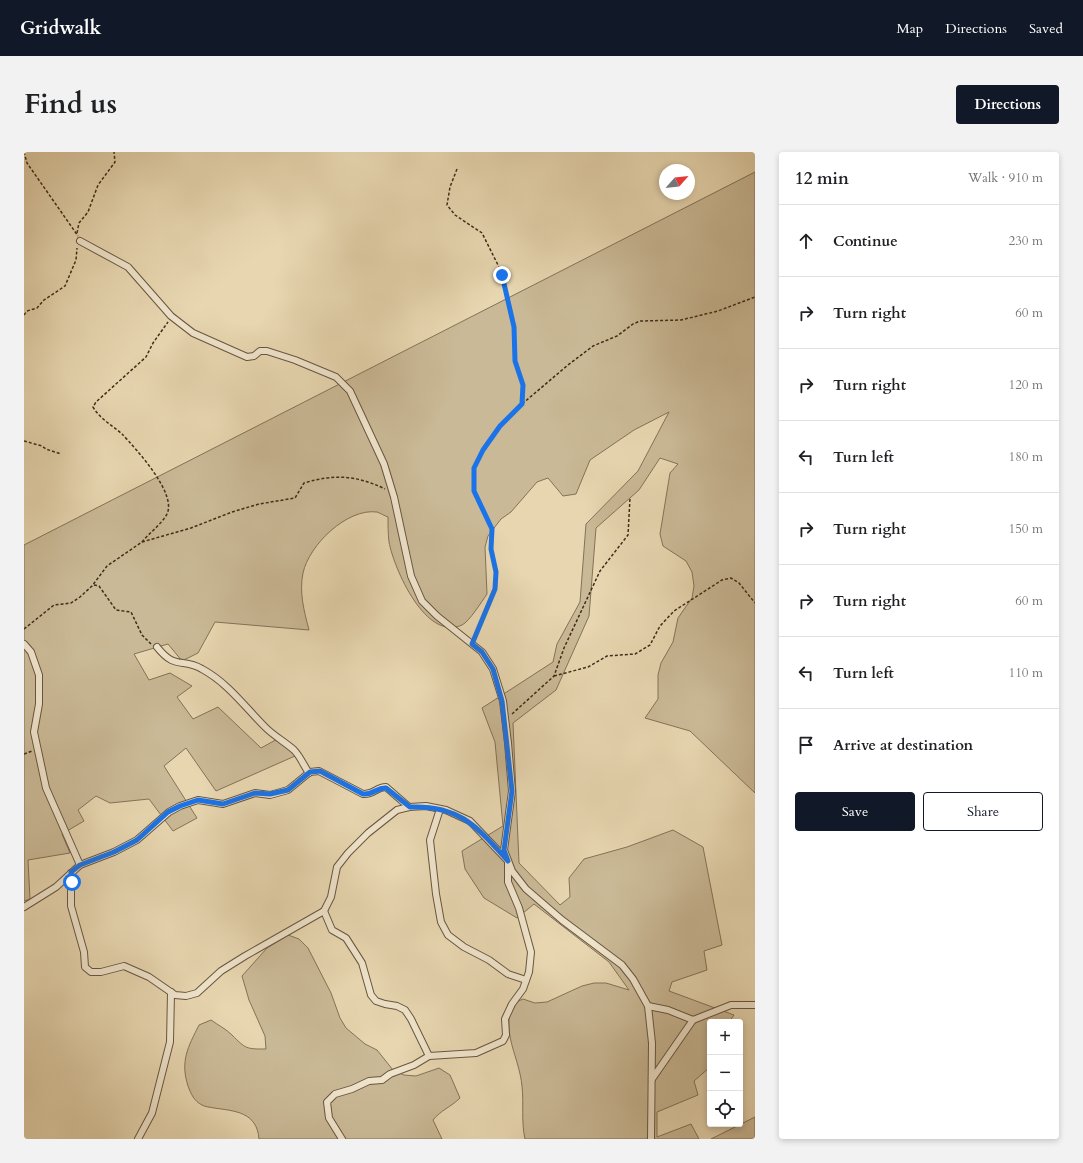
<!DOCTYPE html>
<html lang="en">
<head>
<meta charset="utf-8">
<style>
  body { margin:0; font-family:Cardo,serif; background:#f2f2f2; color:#202124 }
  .controls { position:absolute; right:12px; bottom:12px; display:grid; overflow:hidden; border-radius:4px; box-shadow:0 2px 6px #0003 }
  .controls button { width:36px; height:36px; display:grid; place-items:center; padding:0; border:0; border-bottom:1px solid #e0e0e0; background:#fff; color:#202124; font:20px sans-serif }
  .compass { position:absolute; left:635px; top:12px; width:36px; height:36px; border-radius:50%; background:#fff; box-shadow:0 2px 6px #0003; rotate:63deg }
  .stop { position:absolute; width:12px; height:12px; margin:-9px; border:3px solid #1a73e8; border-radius:50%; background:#fff }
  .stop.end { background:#1a73e8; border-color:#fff; box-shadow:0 1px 4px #0008 }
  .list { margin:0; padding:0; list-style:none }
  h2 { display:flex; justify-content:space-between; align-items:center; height:52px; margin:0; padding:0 16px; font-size:17px }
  h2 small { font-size:13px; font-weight:400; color:#757577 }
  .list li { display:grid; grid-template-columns:26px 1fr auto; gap:12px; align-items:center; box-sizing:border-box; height:72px; padding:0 16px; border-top:1px solid #e0e0e0 }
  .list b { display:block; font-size:15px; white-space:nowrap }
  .list em { font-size:13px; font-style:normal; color:#757577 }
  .actions { display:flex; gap:8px; padding:12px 16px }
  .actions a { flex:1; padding:9px 0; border:1px solid #111827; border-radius:4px; text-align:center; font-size:14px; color:#111827 }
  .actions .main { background:#111827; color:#fff }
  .icon { flex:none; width:22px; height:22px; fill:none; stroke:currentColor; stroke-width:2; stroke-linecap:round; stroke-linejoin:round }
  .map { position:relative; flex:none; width:731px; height:987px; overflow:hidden; border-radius:4px }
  header { display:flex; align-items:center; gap:24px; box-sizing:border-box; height:56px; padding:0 20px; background:#111827; color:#fff }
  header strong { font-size:19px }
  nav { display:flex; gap:22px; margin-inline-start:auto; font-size:14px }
  .intro { display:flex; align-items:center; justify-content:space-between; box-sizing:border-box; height:96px; padding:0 24px }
  h1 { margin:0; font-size:28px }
  .button { padding:10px 18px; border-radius:4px; background:#111827; color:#fff; font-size:14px; font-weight:700 }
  main { display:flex; gap:24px; padding:0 24px }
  aside { flex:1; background:#fff; border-radius:4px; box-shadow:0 2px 6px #0003 }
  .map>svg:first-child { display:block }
</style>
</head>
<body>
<header>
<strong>Gridwalk</strong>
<nav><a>Map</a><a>Directions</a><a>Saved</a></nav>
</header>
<div class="intro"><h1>Find us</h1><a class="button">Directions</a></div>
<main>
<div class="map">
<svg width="731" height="987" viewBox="0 0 731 987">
  <rect width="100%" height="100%" fill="#e7d6b0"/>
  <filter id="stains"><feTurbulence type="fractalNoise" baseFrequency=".005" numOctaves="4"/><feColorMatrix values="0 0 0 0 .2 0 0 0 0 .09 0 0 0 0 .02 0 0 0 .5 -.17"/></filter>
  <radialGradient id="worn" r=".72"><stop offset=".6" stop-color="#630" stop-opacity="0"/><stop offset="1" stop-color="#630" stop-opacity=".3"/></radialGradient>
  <g fill="#cab996" stroke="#847258">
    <path d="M 731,20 L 731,641 L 666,579 L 621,566 L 634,547 L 634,523 L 637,511 L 649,490 L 654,466 L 668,446 L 670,434 L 668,420 L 662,409 L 639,394 L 636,382 L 646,321 L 654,312 L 636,306 L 615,338 L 572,376 L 565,464 L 532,538 L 489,571 L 495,711 L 536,753 L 546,745 L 545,726 L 560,707 L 603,695 L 649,678 L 679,695 L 698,793 L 680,799 L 683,818 L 648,830 L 645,839 L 710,863 L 705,870 L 686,870 L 686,915 L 670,929 L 674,943 L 633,960 L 633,985 L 667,972 L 675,987 L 501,987 C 497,969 500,952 498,934 C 495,904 478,884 488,852 L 499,847 L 511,851 L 523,850 L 558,834 L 570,831 L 582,831 L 605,838 L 585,810 L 510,752 L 493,766 L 460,746 L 441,717 L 438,699 L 479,674 L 471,590 L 458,556 L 529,510 L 533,492 L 556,450 L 562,372 L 614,319 L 645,260 L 610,278 L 566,308 L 552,342 L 539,344 L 524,326 L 513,330 L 487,360 L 477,367 L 464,384 L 461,395 L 463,442 C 458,449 445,470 438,473 C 402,490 370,417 365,390 C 364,382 364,373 364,365 C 361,364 356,361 353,360 C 323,356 285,393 279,421 C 275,440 280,459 285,478 L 191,470 L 174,501 L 158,509 L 144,492 L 110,502 L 125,528 L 146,521 L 168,534 L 153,545 L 169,567 L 194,555 L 237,596 L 257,585 L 271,604 L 192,639 L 162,596 L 140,614 L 173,666 L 149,679 L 125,647 L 86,651 L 72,644 L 54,658 L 60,669 L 38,682 L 46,701 L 4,708 L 6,747 L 0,749 L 0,393 Z"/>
    <path d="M 264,783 L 275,787 L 284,796 L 307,841 L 316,866 L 322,876 L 341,892 L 353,898 L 369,918 L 380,923 L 392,924 L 415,916 L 426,923 L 436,946 C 427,955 417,958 409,968 L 418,987 L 235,987 C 233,960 211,959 190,956 C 186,955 181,955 178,953 C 170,949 167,942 164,934 C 156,909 164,895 175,873 L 187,868 C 194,873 202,877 208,883 C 222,897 222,897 242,897 L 241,884 L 225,848 L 218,824 L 243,796 Z"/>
    <path d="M 731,965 L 731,987 L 687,987 Z"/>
  </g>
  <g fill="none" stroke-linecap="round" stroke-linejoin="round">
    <defs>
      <g id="minor">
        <path d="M 56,89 L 104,115 L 147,164 L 169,181 L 223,205 L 230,204 L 236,199 L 243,199 L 271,208 L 312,225 L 326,239 L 360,312 L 370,345 L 387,424 L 398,449 L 413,464 L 458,500 L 469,517 L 479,549 L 484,591 L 488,639 L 480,698 L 488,719 L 502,737 L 538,768 L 598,813 L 609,827 L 624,854 L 628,891 L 627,987"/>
        <path d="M 0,492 L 7,500 L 15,523 L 15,552 L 10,580 L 22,636 L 56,713"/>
        <path d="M 133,495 C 152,519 158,505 178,517 C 204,531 221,555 241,575 C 250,584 261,590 270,598 C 276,604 280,614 285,621"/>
        <path d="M 416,657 L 406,688 L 412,742 L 417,770 L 424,783 L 440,795 L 465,808 L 484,822 L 502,828"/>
        <path d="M 47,721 L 47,754 L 60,800 L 61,815 L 67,820 L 77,820 L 100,814 L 125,825 L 151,843 L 162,844 L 173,841 L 197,819 L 221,804 L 300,759 L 307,745 L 313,715 L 324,701 L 344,681 L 373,658 L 385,655 L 402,654 L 422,658 L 446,669 L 484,709 L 484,730 L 495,756 L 507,800 L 505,820 L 499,837 L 488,852 L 481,867 L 482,883 L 479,889 L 452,901 L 405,904 L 390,913 L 366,922 L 358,928 L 345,929 L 328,937 L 311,942 L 303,950 L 305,966 L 318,987"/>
        <path d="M 0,755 L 32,735 L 56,713 L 90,700 L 113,688 L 145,660 L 156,654 L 174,648 L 199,652 L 231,641 L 246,643 L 264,638 L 286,620 L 295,619 L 339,642 C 350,643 352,635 362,635 L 385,655"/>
        <path d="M 300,759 L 308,778 L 322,786 L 338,811 L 347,843 L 352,849 L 361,852 L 373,854 L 381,858 L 387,867 L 405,904"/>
        <path d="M 624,854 L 644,858 L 669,868 L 707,853 L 731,853"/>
        <path d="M 628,927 L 669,868"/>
        <path d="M 114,987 L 128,961 L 146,890 L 147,840"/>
      </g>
    </defs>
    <use href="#minor" stroke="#69563f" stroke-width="8"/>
    <g stroke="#3f2c19" stroke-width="1.5" stroke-dasharray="3 2" stroke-linecap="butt">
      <path d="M 0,0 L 3,11 L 54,84"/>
      <path d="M 433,17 L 426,35 L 423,53 L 431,63 L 458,81 L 479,123 L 490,175 L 491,209 L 499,233 L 498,252"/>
      <path d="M 53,81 L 55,71 L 64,60 L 74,33 L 91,10 L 90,0"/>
      <path d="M 0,163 L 3,159 L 13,156 L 20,148 L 41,134 L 52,108 L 53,96"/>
      <path d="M 0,289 L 18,294 L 22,297 L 37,302"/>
      <path d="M 118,390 C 125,381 137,373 143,362 C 153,341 112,297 98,282 C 88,273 76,267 69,255 L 72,250 L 122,205 L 129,191 L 144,170"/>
      <path d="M 70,433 L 75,434 L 92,458 L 107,460 L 118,483 L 127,492"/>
      <path d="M 0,477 L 30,453 L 47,451 L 56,445 L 68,434 L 83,414 L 118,390 L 167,376 L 208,360 L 235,352 L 271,346 L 280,331 C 310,322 332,323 361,337"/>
      <path d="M 450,486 L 471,437 L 472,420 L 467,397 L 468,377 L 450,339 L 450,316 L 459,298 L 476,274 L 498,252 L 544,213 L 569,194 L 593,184 L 609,172 L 616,169 L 657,168 L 694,159 L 731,145"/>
      <path d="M 530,524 L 564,515 L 583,504 L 611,502 L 626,493 L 636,474 L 650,459 L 698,428 L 707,426 L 715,431 L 731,451"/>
      <path d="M 488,562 L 530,524 L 540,496 L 576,419 L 604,383 L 606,346"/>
      <path d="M 0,602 L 8,599"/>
    </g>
    <use href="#minor" stroke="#efe4cc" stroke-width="6"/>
  </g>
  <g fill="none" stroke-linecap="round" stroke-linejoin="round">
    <path stroke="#1a73e8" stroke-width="5" d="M 48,730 L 47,720 L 56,713 L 90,700 L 113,688 L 144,660 L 156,654 L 174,648 L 199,652 L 231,641 L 246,642 L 264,638 L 286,620 L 296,619 L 339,642 C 350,643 353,635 362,636 L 386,655 C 436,653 453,675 484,709 L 480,698 L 488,639 L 478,549 L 469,517 L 458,500 L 448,492 L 471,437 L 472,420 L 467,397 L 468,377 L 450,339 L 450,316 L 459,298 L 476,274 L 498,252 L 499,233 L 491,209 L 490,175 L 478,123"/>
  </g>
  <rect width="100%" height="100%" filter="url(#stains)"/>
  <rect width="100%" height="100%" fill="url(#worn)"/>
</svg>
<div class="controls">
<button>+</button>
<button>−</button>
<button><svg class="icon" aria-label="locate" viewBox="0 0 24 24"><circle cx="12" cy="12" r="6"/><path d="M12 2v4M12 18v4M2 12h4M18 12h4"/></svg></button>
</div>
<svg class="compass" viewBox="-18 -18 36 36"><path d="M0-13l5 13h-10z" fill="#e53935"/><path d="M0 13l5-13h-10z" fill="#757577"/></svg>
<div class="stop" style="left:48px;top:730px"></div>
<div class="stop end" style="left:478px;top:123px"></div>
</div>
<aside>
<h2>12 min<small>Walk · 910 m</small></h2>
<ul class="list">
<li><svg class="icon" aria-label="ahead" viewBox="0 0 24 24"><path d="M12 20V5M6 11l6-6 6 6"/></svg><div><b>Continue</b></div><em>230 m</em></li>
<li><svg class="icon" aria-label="right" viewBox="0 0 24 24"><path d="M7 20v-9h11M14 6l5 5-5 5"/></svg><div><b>Turn right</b></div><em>60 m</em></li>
<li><svg class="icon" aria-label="right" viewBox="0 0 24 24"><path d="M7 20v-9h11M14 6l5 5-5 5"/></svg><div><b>Turn right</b></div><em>120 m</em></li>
<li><svg class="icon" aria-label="left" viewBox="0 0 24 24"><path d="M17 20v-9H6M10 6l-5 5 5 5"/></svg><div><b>Turn left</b></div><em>180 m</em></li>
<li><svg class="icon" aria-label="right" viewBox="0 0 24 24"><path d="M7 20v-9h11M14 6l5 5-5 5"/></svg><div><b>Turn right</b></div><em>150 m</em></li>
<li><svg class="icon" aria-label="right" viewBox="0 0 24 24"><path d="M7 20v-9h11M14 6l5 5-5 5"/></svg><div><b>Turn right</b></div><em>60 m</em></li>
<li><svg class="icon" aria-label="left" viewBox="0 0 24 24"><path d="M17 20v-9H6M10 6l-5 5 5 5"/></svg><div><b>Turn left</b></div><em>110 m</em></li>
<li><svg class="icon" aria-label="arrive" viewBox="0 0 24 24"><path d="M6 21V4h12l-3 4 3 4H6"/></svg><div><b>Arrive at destination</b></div></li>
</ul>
<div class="actions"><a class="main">Save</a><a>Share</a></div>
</aside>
</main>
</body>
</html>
